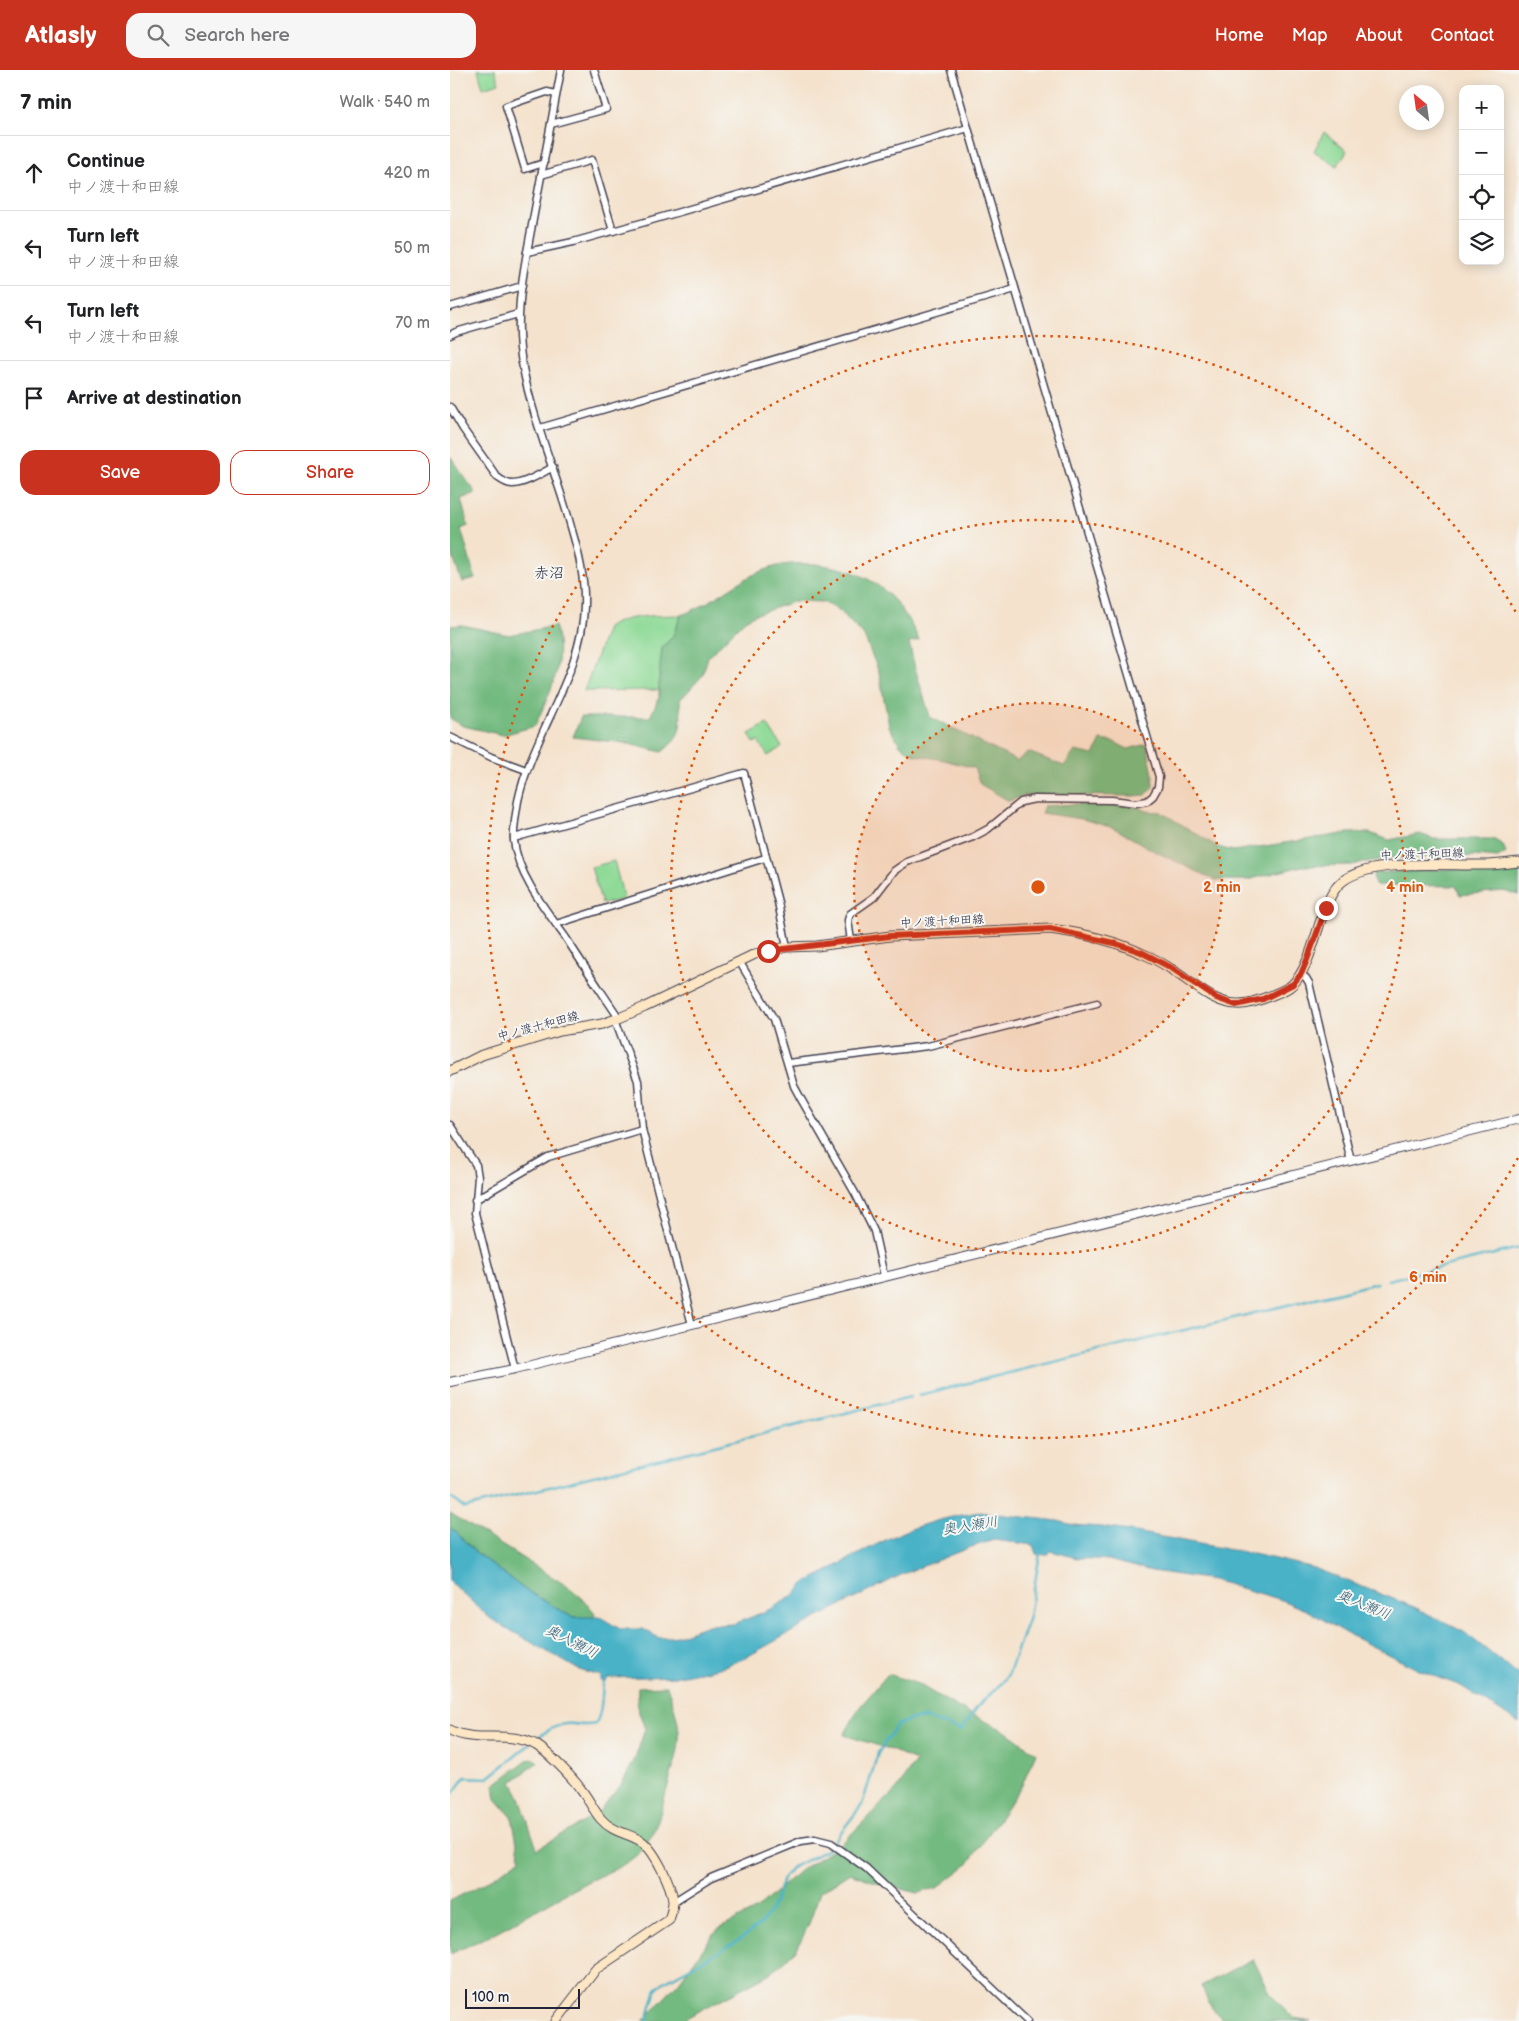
<!DOCTYPE html>
<html lang="en">
<head>
<meta charset="utf-8">
<style>
  body { margin:0; font-family:"Balsamiq Sans","Klee One",sans-serif; background:#f6f6f6; color:#202124 }
  .controls { position:absolute; right:15px; top:15px; display:grid; overflow:hidden; border-radius:10px; box-shadow:0 2px 12px #0003 }
  .controls button { width:45px; height:45px; display:grid; place-items:center; padding:0; border:0; border-bottom:1px solid #e0e0e0; background:#fff; color:#202124; font:25px sans-serif }
  .compass { position:absolute; left:949px; top:15px; width:45px; height:45px; border-radius:50%; background:#fff; box-shadow:0 2px 12px #0003; rotate:331deg }
  .scale { position:absolute; left:15px; bottom:12px; width:115px; box-sizing:border-box; padding-left:5px; border:2px solid #22223b; border-top:0; font-size:14px; line-height:18px; white-space:nowrap; color:#22223b; -webkit-text-stroke:4px #f6f6f2; paint-order:stroke }
  .stop { position:absolute; width:15px; height:15px; margin:-11px; border:4px solid #c8321e; border-radius:50%; background:#fff }
  .stop.end { background:#c8321e; border-color:#fff; box-shadow:0 1px 5px #0008 }
  .list { margin:0; padding:0; list-style:none }
  h2 { display:flex; justify-content:space-between; align-items:center; height:65px; margin:0; padding:0 20px; font-size:21px }
  h2 small { font-size:16px; font-weight:400; color:#757577 }
  .list li { display:grid; grid-template-columns:32px 1fr auto; gap:15px; align-items:center; box-sizing:border-box; height:75px; padding:0 20px; border-top:1px solid #e0e0e0 }
  .list b { display:block; font-size:19px; white-space:nowrap }
  .list p { margin:0; font-size:16px; white-space:nowrap; color:#757577 }
  .list em { font-size:16px; font-style:normal; color:#757577 }
  .actions { display:flex; gap:10px; padding:15px 20px }
  .actions a { flex:1; padding:11px 0; border:1px solid #c8321e; border-radius:15px; text-align:center; font-size:18px; color:#c8321e }
  .actions .main { background:#c8321e; color:#fff }
  .icon { flex:none; width:28px; height:28px; fill:none; stroke:currentColor; stroke-width:2; stroke-linecap:round; stroke-linejoin:round }
  .map { position:relative; flex:none; width:1069px; height:1951px; overflow:hidden }
  header { display:flex; align-items:center; gap:30px; box-sizing:border-box; height:70px; padding:0 25px; background:#c8321e; color:#fff }
  header strong { font-size:24px }
  nav { display:flex; gap:28px; margin-inline-start:auto; font-size:18px }
  .search { width:350px; height:45px; background:#f6f6f6; display:flex; align-items:center; gap:12px; box-sizing:border-box; padding:0 18px; border-radius:15px; color:#757577; font-size:19px }
  main { display:flex }
  aside { flex:1; background:#fff }
  .map>svg:first-child { display:block }
</style>
</head>
<body>
<header>
<strong>Atlasly</strong>
<div class="search"><svg class="icon" aria-label="search" viewBox="0 0 24 24"><circle cx="10" cy="10" r="6"/><path d="M15 15l6 6"/></svg>Search here</div>
<nav><a>Home</a><a>Map</a><a>About</a><a>Contact</a></nav>
</header>
<main>
<aside>
<h2>7 min<small>Walk · 540 m</small></h2>
<ul class="list">
<li><svg class="icon" aria-label="ahead" viewBox="0 0 24 24"><path d="M12 20V5M6 11l6-6 6 6"/></svg><div><b>Continue</b><p>中ノ渡十和田線</p></div><em>420 m</em></li>
<li><svg class="icon" aria-label="left" viewBox="0 0 24 24"><path d="M17 20v-9H6M10 6l-5 5 5 5"/></svg><div><b>Turn left</b><p>中ノ渡十和田線</p></div><em>50 m</em></li>
<li><svg class="icon" aria-label="left" viewBox="0 0 24 24"><path d="M17 20v-9H6M10 6l-5 5 5 5"/></svg><div><b>Turn left</b><p>中ノ渡十和田線</p></div><em>70 m</em></li>
<li><svg class="icon" aria-label="arrive" viewBox="0 0 24 24"><path d="M6 21V4h12l-3 4 3 4H6"/></svg><div><b>Arrive at destination</b></div></li>
</ul>
<div class="actions"><a class="main">Save</a><a>Share</a></div>
</aside>
<div class="map">
<svg width="1069" height="1951" viewBox="0 0 1069 1951">
  <rect width="100%" height="100%" fill="#f6f6f2"/>
  <filter id="ink" filterUnits="userSpaceOnUse"><feTurbulence type="fractalNoise" baseFrequency=".02" numOctaves="2"/><feDisplacementMap in="SourceGraphic" scale="10" xChannelSelector="R" yChannelSelector="G"/><feConvolveMatrix kernelMatrix="1 2 1 2 8 2 1 2 1" color-interpolation-filters="sRGB"/></filter>
  <filter id="wash" filterUnits="userSpaceOnUse"><feTurbulence type="fractalNoise" baseFrequency=".0096" numOctaves="4" result="noise"/><feDisplacementMap in="SourceGraphic" scale="20" xChannelSelector="R" yChannelSelector="G"/><feGaussianBlur stdDeviation="1.12" result="paint"/><feColorMatrix in="noise" values="0 0 0 0 0 0 0 0 0 0 0 0 0 0 0 0 0 1.4 0 .05"/><feComposite in="paint" operator="in"/></filter>
  <g filter="url(#wash)">
    <rect width="100%" height="100%" fill="#f4e2cc"/>
    <g fill="#8fda97" stroke="#587e69">
      <path d="M 28,0 L 45,0 L 49,13 L 33,18 Z"/>
      <path d="M 874,62 L 897,81 L 887,96 L 864,81 Z"/>
      <path d="M 231,545 L 223,566 L 212,578 L 209,620 L 134,621 L 157,558 C 177,544 208,546 231,545 Z"/>
      <path d="M 317,654 L 332,677 L 318,686 L 308,671 L 304,673 L 299,664 Z"/>
      <path d="M 164,791 L 174,829 L 152,834 L 141,797 Z"/>
    </g>
    <g fill="#73ba80" stroke="#4a6e5e">
      <path d="M 0,387 L 26,423 L 11,429 L 18,456 L 11,459 L 25,508 L 12,512 L 0,480 Z"/>
      <path d="M 365,494 C 419,500 446,521 469,570 L 459,573 L 465,598 L 480,647 L 567,691 L 578,682 L 614,696 L 625,681 L 644,685 L 651,670 L 664,672 L 678,679 L 697,674 L 703,705 L 703,717 L 696,725 L 684,726 L 576,725 L 559,731 L 530,714 L 524,698 L 494,690 L 465,685 L 450,675 L 439,656 L 429,602 L 414,566 L 389,540 L 373,532 L 346,531 L 304,545 L 295,550 L 258,587 L 252,606 L 230,630 C 231,654 234,665 212,682 L 175,673 L 123,667 L 131,647 L 200,647 L 209,628 L 209,605 L 212,578 L 223,566 L 231,545 C 267,533 294,501 333,495 C 343,493 354,494 365,494 Z"/>
      <path d="M 12,555 L 59,565 L 105,556 C 116,594 100,622 85,656 L 53,665 L 13,656 L 0,648 L 0,556 Z"/>
      <path d="M 624,734 L 685,736 L 697,741 L 711,742 L 768,777 L 783,781 L 899,763 L 920,763 L 939,770 L 970,764 L 984,769 L 1043,769 L 1053,775 L 1056,783 L 1048,788 L 1025,786 L 938,788 L 902,795 L 852,796 L 797,810 L 765,810 L 704,781 L 664,758 L 632,749 L 591,743 L 594,736 Z"/>
      <path d="M 997,799 L 1069,800 L 1069,825 L 1053,821 L 1010,825 L 1006,816 L 925,815 L 923,803 Z"/>
      <path d="M 0,1443 L 120,1518 L 131,1527 L 145,1543 L 143,1548 L 122,1547 L 74,1519 L 24,1481 L 8,1464 L 0,1458 Z"/>
      <path d="M 438,1604 L 468,1614 L 509,1638 L 555,1661 L 586,1683 L 570,1719 L 517,1795 L 487,1818 L 468,1823 L 428,1813 L 400,1803 L 370,1822 L 360,1851 L 347,1879 L 324,1901 L 238,1947 L 234,1951 L 193,1951 L 229,1912 L 267,1860 L 307,1839 L 349,1801 L 389,1776 L 447,1719 L 466,1691 L 439,1679 L 394,1665 L 409,1638 Z"/>
      <path d="M 217,1616 C 222,1631 228,1646 229,1663 C 230,1682 223,1697 218,1715 C 212,1738 207,1762 191,1781 C 176,1797 154,1803 135,1813 C 90,1837 47,1864 0,1884 L 0,1831 L 33,1814 L 70,1789 L 62,1747 L 46,1729 L 44,1715 L 77,1690 L 84,1689 L 88,1692 L 62,1712 L 69,1725 L 87,1779 L 146,1745 L 171,1715 L 185,1689 L 195,1659 L 187,1637 L 188,1617 Z"/>
      <path d="M 803,1889 L 821,1925 L 844,1948 L 861,1951 L 774,1951 L 761,1937 L 751,1916 Z"/>
    </g>
    <path fill="#48b2c7" stroke="#356a81" d="M 530,1442 L 608,1451 L 623,1455 L 652,1457 L 686,1462 L 808,1485 L 864,1498 L 964,1537 L 1014,1562 L 1062,1600 L 1069,1603 L 1069,1653 L 1011,1616 L 969,1600 L 896,1563 L 858,1541 L 829,1529 L 763,1510 L 702,1501 L 658,1490 L 627,1488 L 601,1481 L 597,1485 L 586,1484 L 583,1475 L 544,1470 L 518,1478 L 451,1505 L 372,1545 L 293,1589 L 269,1598 L 229,1606 L 158,1608 L 156,1611 L 151,1611 L 151,1606 L 129,1600 L 41,1549 L 0,1512 L 0,1458 L 8,1464 L 24,1481 L 74,1519 L 122,1547 L 150,1547 L 170,1559 L 193,1559 L 209,1568 L 228,1566 L 258,1555 L 284,1554 L 299,1548 L 323,1538 L 344,1525 L 355,1513 C 387,1497 418,1477 451,1463 C 477,1452 503,1446 530,1442 Z"/>
    <g fill="none" stroke-linecap="round" stroke-linejoin="round">
      <g stroke="#48b2c7" stroke-width="2.5">
        <path d="M 938,1210 L 1069,1178"/>
        <path d="M 469,1325 L 927,1213"/>
        <path d="M 0,1427 L 15,1438 L 460,1327"/>
        <path d="M 83,1671 C 92,1664 104,1655 116,1654 C 126,1653 136,1657 145,1654 C 153,1644 151,1622 154,1608"/>
        <path d="M 0,1727 L 15,1707 L 38,1708 L 79,1675"/>
        <path d="M 197,1951 L 206,1919 L 214,1912 L 288,1871 L 311,1854 L 319,1843 L 325,1831 L 334,1806 L 341,1798 L 377,1780 L 412,1735 L 428,1683 L 446,1656 L 459,1650 L 475,1648 L 511,1660 L 528,1636 L 553,1612 L 559,1603 L 579,1547 L 590,1483"/>
      </g>
    </g>
  </g>
  <g filter="url(#ink)">
    <g fill="none" stroke-linecap="round" stroke-linejoin="round">
      <defs>
        <g id="minor">
          <path d="M 111,0 C 102,48 93,96 84,144 C 75,195 62,246 73,298 C 83,351 107,405 121,457 C 129,484 135,509 134,536 C 133,603 82,665 68,731 C 66,744 63,758 64,771 C 68,806 96,840 116,868 C 133,895 151,921 169,948"/>
          <path d="M 101,54 L 156,39 L 144,0"/>
          <path d="M 94,93 L 75,99 L 56,36 L 97,22 L 106,24"/>
          <path d="M 91,105 L 142,90 L 163,161"/>
          <path d="M 77,182 L 123,172 L 195,152 L 518,58"/>
          <path d="M 0,237 L 72,216"/>
          <path d="M 0,265 L 6,262 L 68,244"/>
          <path d="M 0,337 L 13,359 L 47,407 C 51,410 56,414 62,414 C 75,414 92,403 103,397"/>
          <path d="M 90,358 L 565,219"/>
          <path d="M 0,667 L 41,687 L 76,700"/>
          <path d="M 64,768 L 294,703 L 328,832 L 337,877"/>
          <path d="M 106,854 L 315,788"/>
          <path d="M 401,871 L 398,850 L 400,844 L 424,827 L 444,801 L 457,792 L 523,767 L 538,759 L 571,732 L 585,729 L 662,730 L 686,733 L 697,731 L 703,726 L 708,717 L 709,707 L 501,0"/>
          <path d="M 289,891 L 324,949 L 344,1016 L 351,1029 L 405,1123 L 424,1161 L 434,1206"/>
          <path d="M 851,904 L 856,908 L 859,913 L 901,1091"/>
          <path d="M 165,949 L 188,1011 L 192,1059 L 242,1255"/>
          <path d="M 338,993 L 478,976 L 647,933"/>
          <path d="M 0,1055 L 26,1095 L 28,1107 L 25,1143 L 65,1299"/>
          <path d="M 25,1130 L 98,1087 L 192,1059"/>
          <path d="M 223,1832 L 261,1808 L 351,1771 L 365,1769 L 381,1773 L 416,1798 L 577,1951"/>
        </g>
        <path id="tertiary" d="M 0,1312 L 65,1299 L 1069,1049"/>
        <g id="secondary">
          <path d="M 0,1001 L 32,985 L 110,961 L 152,954 L 169,948 L 195,937 L 305,884 L 337,877 L 367,876 L 440,866 L 600,859 C 630,863 663,870 691,883 C 701,887 712,893 721,899 C 740,911 763,934 787,934 C 798,935 810,930 820,926 C 827,923 837,920 843,914 C 867,890 868,828 894,810 C 926,788 997,796 1035,795 C 1046,795 1058,793 1069,792"/>
          <path d="M 0,1660 C 26,1674 60,1660 86,1675 C 99,1683 123,1708 132,1721 C 139,1730 144,1741 151,1749 C 162,1762 178,1763 191,1771 C 204,1779 222,1816 223,1831 C 223,1837 221,1844 219,1850 L 146,1899 L 106,1951"/>
        </g>
      </defs>
      <use href="#minor" stroke="#423f51" stroke-width="9"/>
      <use href="#tertiary" stroke="#423f51" stroke-width="10"/>
      <use href="#secondary" stroke="#423f51" stroke-width="11"/>
      <use href="#minor" stroke="#fff" stroke-width="6"/>
      <use href="#tertiary" stroke="#fff" stroke-width="8"/>
      <use href="#secondary" stroke="#fce6c4" stroke-width="9"/>
    </g>
  </g>
  <g fill="none" stroke-linecap="round" stroke-linejoin="round" filter="url(#ink)">
    <path stroke="#c8321e" stroke-width="6" d="M 318,881 L 440,866 L 600,859 L 664,873 L 691,882 L 720,897 L 766,928 L 786,935 L 813,929 L 843,914 L 851,904 L 857,890 L 876,838"/>
  </g>
  <circle cx="588" cy="817" r="184" fill="#de560e" fill-opacity=".12"/>
  <g fill="none" stroke="#de560e" stroke-width="2.5" stroke-dasharray="2.5 5">
    <circle cx="588" cy="817" r="184"/>
    <circle cx="588" cy="817" r="367"/>
    <path d="M1068 1088A551 551 0 1 1 1068 546"/>
  </g>
  <g text-anchor="middle" stroke-width="4" stroke-linejoin="round" paint-order="stroke">
    <g font-size="12" fill="#22223b" stroke="#f6f6f2">
      <text transform="translate(972 784) rotate(-2)" y="4">中ノ渡十和田線</text>
      <text transform="translate(492 851) rotate(-3)" y="4">中ノ渡十和田線</text>
      <text transform="translate(88 956) rotate(-15)" y="4">中ノ渡十和田線</text>
    </g>
    <g font-size="14" font-style="italic" fill="#315c73" stroke="#f6f6f2">
      <text transform="translate(520 1455) rotate(-9)" y="5">奥入瀬川</text>
      <text transform="translate(914 1534) rotate(22)" y="5">奥入瀬川</text>
      <text transform="translate(122 1571) rotate(27)" y="5">奥入瀬川</text>
    </g>
    <g font-size="15" fill="#22223b" stroke="#f6f6f2">
      <text x="99" y="508">赤沼</text>
    </g>
  </g>
  <circle cx="588" cy="817" r="8" fill="#de560e" stroke="#f6f6f2" stroke-width="2.5"/>
  <g font-size="15" text-anchor="middle" font-weight="bold" fill="#de560e" stroke="#f6f6f2" stroke-width="4" stroke-linejoin="round" paint-order="stroke">
    <text x="772" y="822">2 min</text>
    <text x="955" y="822">4 min</text>
    <text x="978" y="1212">6 min</text>
  </g>
</svg>
<div class="controls">
<button>+</button>
<button>−</button>
<button><svg class="icon" aria-label="locate" viewBox="0 0 24 24"><circle cx="12" cy="12" r="6"/><path d="M12 2v4M12 18v4M2 12h4M18 12h4"/></svg></button>
<button><svg class="icon" aria-label="layers" viewBox="0 0 24 24"><path d="M12 4l9 5-9 5-9-5zM3 14l9 5 9-5"/></svg></button>
</div>
<svg class="compass" viewBox="-18 -18 36 36"><path d="M0-13l5 13h-10z" fill="#e53935"/><path d="M0 13l5-13h-10z" fill="#757577"/></svg>
<div class="scale">100 m</div>
<div class="stop" style="left:318px;top:881px"></div>
<div class="stop end" style="left:876px;top:838px"></div>
</div>
</main>
</body>
</html>
